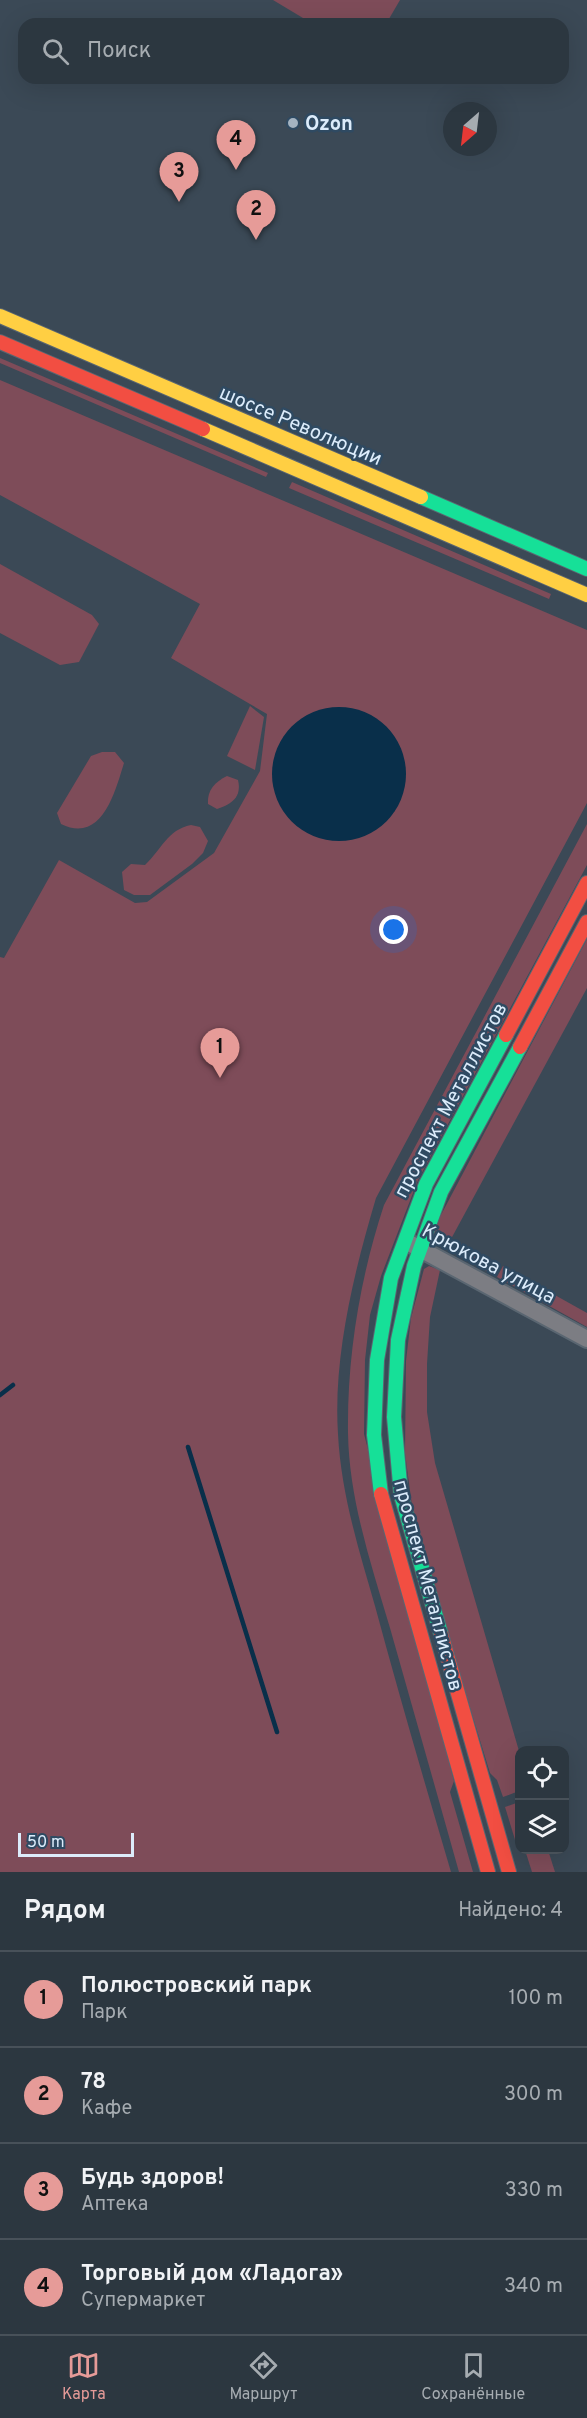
<!DOCTYPE html>
<html lang="ru">
<head>
<meta charset="utf-8">
<style>
  body { margin:0; font-family:Overpass,sans-serif; background:#343f47; color:#f1f3f6 }
  .controls { position:absolute; right:18px; bottom:18px; display:grid; overflow:hidden; border-radius:12px; box-shadow:0 6px 24px #0002 }
  .controls button { width:54px; height:54px; display:grid; place-items:center; padding:0; border:0; border-bottom:2px solid #485159; background:#2c3740; color:#f1f3f6; font:30px sans-serif }
  .compass { position:absolute; left:443px; top:102px; width:54px; height:54px; border-radius:50%; background:#2c3740; box-shadow:0 6px 24px #0002; rotate:208deg }
  .scale { position:absolute; left:18px; bottom:15px; width:116px; box-sizing:border-box; padding-left:6px; border:3px solid #dcecfb; border-top:0; font-size:16px; line-height:21px; white-space:nowrap; color:#dcecfb; -webkit-text-stroke:4px #2f4a62; paint-order:stroke }
  .you { position:absolute; left:394px; top:930px; width:21px; height:21px; margin:-15px; border:4px solid #fff; border-radius:50%; background:#1a73e8; box-shadow:0 0 0 9px #1a73e833 }
  .badge { display:grid; place-items:center; width:39px; height:39px; border-radius:50%; background:#e69b98; color:#111; font-size:20px; font-weight:700 }
  .pin { position:absolute; translate:-50% -50px; filter:drop-shadow(0 2px 3px #0008) }
  .pin::after { content:''; position:absolute; top:32px; width:21px; height:18px; background:inherit; clip-path:polygon(0 0,100% 0,50% 100%) }
  .list { margin:0; padding:0; list-style:none }
  h2 { display:flex; justify-content:space-between; align-items:center; height:78px; margin:0; padding:0 24px; font-size:26px }
  h2 small { font-size:20px; font-weight:400; color:#a6acb1 }
  .list li { display:grid; grid-template-columns:39px 1fr auto; gap:18px; align-items:center; box-sizing:border-box; height:96px; padding:0 24px; border-top:2px solid #485159 }
  .list b { display:block; font-size:22px; white-space:nowrap }
  .list p { margin:0; font-size:20px; white-space:nowrap; color:#a6acb1 }
  .list em { font-size:20px; font-style:normal; color:#a6acb1 }
  .icon { flex:none; width:33px; height:33px; fill:none; stroke:currentColor; stroke-width:2; stroke-linecap:round; stroke-linejoin:round }
  .map { position:relative; flex:none; width:587px; height:1872px; overflow:hidden }
  .search { position:absolute; background:#2c3740; box-shadow:0 6px 24px #0002; left:18px; right:18px; top:18px; height:66px; display:flex; align-items:center; gap:15px; box-sizing:border-box; padding:0 21px; border-radius:18px; color:#a6acb1; font-size:22px }
  .sheet { height:462px; background:#2c3740 }
  nav { display:flex; justify-content:space-around; align-items:center; box-sizing:border-box; height:84px; border-top:2px solid #485159; background:#2c3740; font-size:16px; color:#a6acb1 }
  nav a { display:grid; justify-items:center; gap:3px }
  nav .on { color:#e69b98 }
  .map>svg:first-child { display:block }
</style>
</head>
<body>
<div class="map">
<svg width="587" height="1872" viewBox="0 0 587 1872">
  <rect width="100%" height="100%" fill="#3b4956"/>
  <g fill="#7e4c59">
    <path d="M 273,0 L 400,0 L 386,24 L 313,24 Z"/>
    <path d="M 0,358 L 268,473 L 266,477 L 0,363 Z"/>
    <path d="M 0,380 L 587,630 L 587,803 L 376,1198 C 354,1272 333,1357 338,1434 C 341,1494 359,1550 375,1606 C 399,1695 425,1784 451,1872 L 0,1872 L 0,957 L 4,958 L 59,860 L 135,903 L 147,902 L 214,853 L 260,771 L 267,714 L 171,658 L 200,604 L 0,495 Z"/>
    <path d="M 292,482 L 551,594 L 549,599 L 289,488 Z"/>
    <path d="M 0,564 L 92,615 L 99,624 L 79,662 L 60,665 L 0,633 Z"/>
    <path d="M 250,706 L 264,717 L 255,770 L 227,756 Z"/>
    <path d="M 102,752 L 115,752 L 124,763 C 115,792 102,844 61,824 L 57,813 L 91,756 Z"/>
    <path d="M 227,776 L 238,780 C 242,797 232,804 217,809 L 208,804 C 207,790 215,782 227,776 Z"/>
    <path d="M 587,824 L 587,865 L 418,1180 L 381,1276 L 370,1315 L 365,1360 L 364,1434 L 454,1781 L 450,1792 L 473,1872 L 459,1872 C 436,1790 413,1709 390,1628 C 371,1564 349,1499 348,1433 C 347,1356 360,1278 384,1205 Z"/>
    <path d="M 191,825 L 200,827 L 208,841 L 203,853 L 192,864 L 150,895 L 134,895 L 124,890 L 122,872 L 131,864 L 145,865 C 162,849 167,830 191,825 Z"/>
    <path d="M 587,939 L 587,988 L 451,1239 L 433,1230 Z"/>
    <path d="M 460,1243 L 493,1261 L 487,1271 L 454,1253 Z"/>
    <path d="M 429,1266 L 440,1270 L 430,1317 L 427,1364 L 427,1412 L 435,1463 L 519,1751 L 519,1791 L 503,1797 L 497,1780 L 490,1773 L 415,1528 L 405,1453 L 406,1361 L 411,1318 L 424,1269 Z"/>
    <path d="M 503,1266 L 587,1313 L 587,1327 L 497,1277 Z"/>
    <path d="M 519,1802 L 519,1842 L 516,1843 L 505,1807 Z"/>
    <path d="M 525,1850 L 548,1850 L 555,1872 L 532,1872 Z"/>
  </g>
  <circle fill="#092f4a" cx="339" cy="774" r="67"/>
  <g fill="none" stroke-linecap="round" stroke-linejoin="round">
    <g stroke="#092f4a" stroke-width="4.5">
      <path d="M 0,1395 L 13,1385"/>
      <path d="M 188,1447 L 277,1732"/>
    </g>
    <defs>
      <path id="street" d="M 411,1244 L 587,1339"/>
      <g id="fast">
        <path d="M 421,497 L 587,569"/>
        <path d="M 381,1494 L 374,1435 L 377,1360 L 391,1278 L 426,1184 L 506,1035"/>
        <path d="M 441,1634 L 401,1495 L 394,1417 L 398,1340 L 414,1266 L 441,1192 L 520,1047"/>
      </g>
      <g id="slow">
        <path d="M 0,316 L 421,497"/>
        <path d="M 203,429 L 587,595"/>
      </g>
      <g id="jam">
        <path d="M 0,342 L 203,429"/>
        <path d="M 506,1035 L 587,883"/>
        <path d="M 520,1047 L 587,922"/>
        <path d="M 381,1494 L 488,1872"/>
        <path d="M 441,1634 L 509,1872"/>
      </g>
    </defs>
    <use href="#street" stroke="#5a6671" stroke-width="20"/>
    <use href="#fast" stroke="#5a6671" stroke-width="16"/>
    <use href="#slow" stroke="#5a6671" stroke-width="16"/>
    <use href="#jam" stroke="#5a6671" stroke-width="16"/>
    <use href="#street" stroke="#7c7d83" stroke-width="16"/>
    <use href="#fast" stroke="#16e098" stroke-width="14"/>
    <use href="#slow" stroke="#ffcf43" stroke-width="14"/>
    <use href="#jam" stroke="#f24e42" stroke-width="14"/>
  </g>
  <circle fill="#a4b3c1" stroke="#2f4a62" stroke-width="2" cx="293" cy="123" r="6"/>
  <g text-anchor="middle" stroke-width="5" stroke-linejoin="round" paint-order="stroke">
    <g font-size="20" font-weight="bold" fill="#dcecfb" stroke="#2f4a62" text-anchor="start">
      <text x="305" y="130">Ozon</text>
    </g>
    <g font-size="20" fill="#dcecfb" stroke="#2f4a62">
      <text transform="translate(301 425) rotate(23)" y="7">шоссе Революции</text>
      <text transform="translate(450 1100) rotate(-62)" y="7">проспект Металлистов</text>
      <text transform="translate(489 1263) rotate(28)" y="7">Крюкова улица</text>
      <text transform="translate(429 1585) rotate(75)" y="7">проспект Металлистов</text>
    </g>
  </g>
</svg>
<div class="controls">
<button><svg class="icon" aria-label="locate" viewBox="0 0 24 24"><circle cx="12" cy="12" r="6"/><path d="M12 2v4M12 18v4M2 12h4M18 12h4"/></svg></button>
<button><svg class="icon" aria-label="layers" viewBox="0 0 24 24"><path d="M12 4l9 5-9 5-9-5zM3 14l9 5 9-5"/></svg></button>
</div>
<svg class="compass" viewBox="-18 -18 36 36"><path d="M0-13l5 13h-10z" fill="#e53935"/><path d="M0 13l5-13h-10z" fill="#a6acb1"/></svg>
<div class="scale">50 m</div>
<div class="you"></div>
<div class="pin badge" style="left:220px;top:1078px">1</div>
<div class="pin badge" style="left:256px;top:240px">2</div>
<div class="pin badge" style="left:179px;top:202px">3</div>
<div class="pin badge" style="left:236px;top:170px">4</div>
<div class="search"><svg class="icon" aria-label="search" viewBox="0 0 24 24"><circle cx="10" cy="10" r="6"/><path d="M15 15l6 6"/></svg>Поиск</div>
</div>
<section class="sheet">
<h2>Рядом<small>Найдено: 4</small></h2>
<ul class="list">
<li><span class="badge">1</span><div><b>Полюстровский парк</b><p>Парк</p></div><em>100 m</em></li>
<li><span class="badge">2</span><div><b>78</b><p>Кафе</p></div><em>300 m</em></li>
<li><span class="badge">3</span><div><b>Будь здоров!</b><p>Аптека</p></div><em>330 m</em></li>
<li><span class="badge">4</span><div><b>Торговый дом «Ладога»</b><p>Супермаркет</p></div><em>340 m</em></li>
</ul>
</section>
<nav>
<a class="on"><svg class="icon" aria-label="map" viewBox="0 0 24 24"><path d="M3 6l6-2 6 2 6-2v14l-6 2-6-2-6 2zM9 4v14M15 6v14"/></svg>Карта</a>
<a><svg class="icon" aria-label="directions" viewBox="0 0 24 24"><path d="M12 3l9 9-9 9-9-9zM9 14v-3h6M13 9l2 2-2 2"/></svg>Маршрут</a>
<a><svg class="icon" aria-label="saved" viewBox="0 0 24 24"><path d="M7 4h10v16l-5-4-5 4z"/></svg>Сохранённые</a>
</nav>
</body>
</html>
